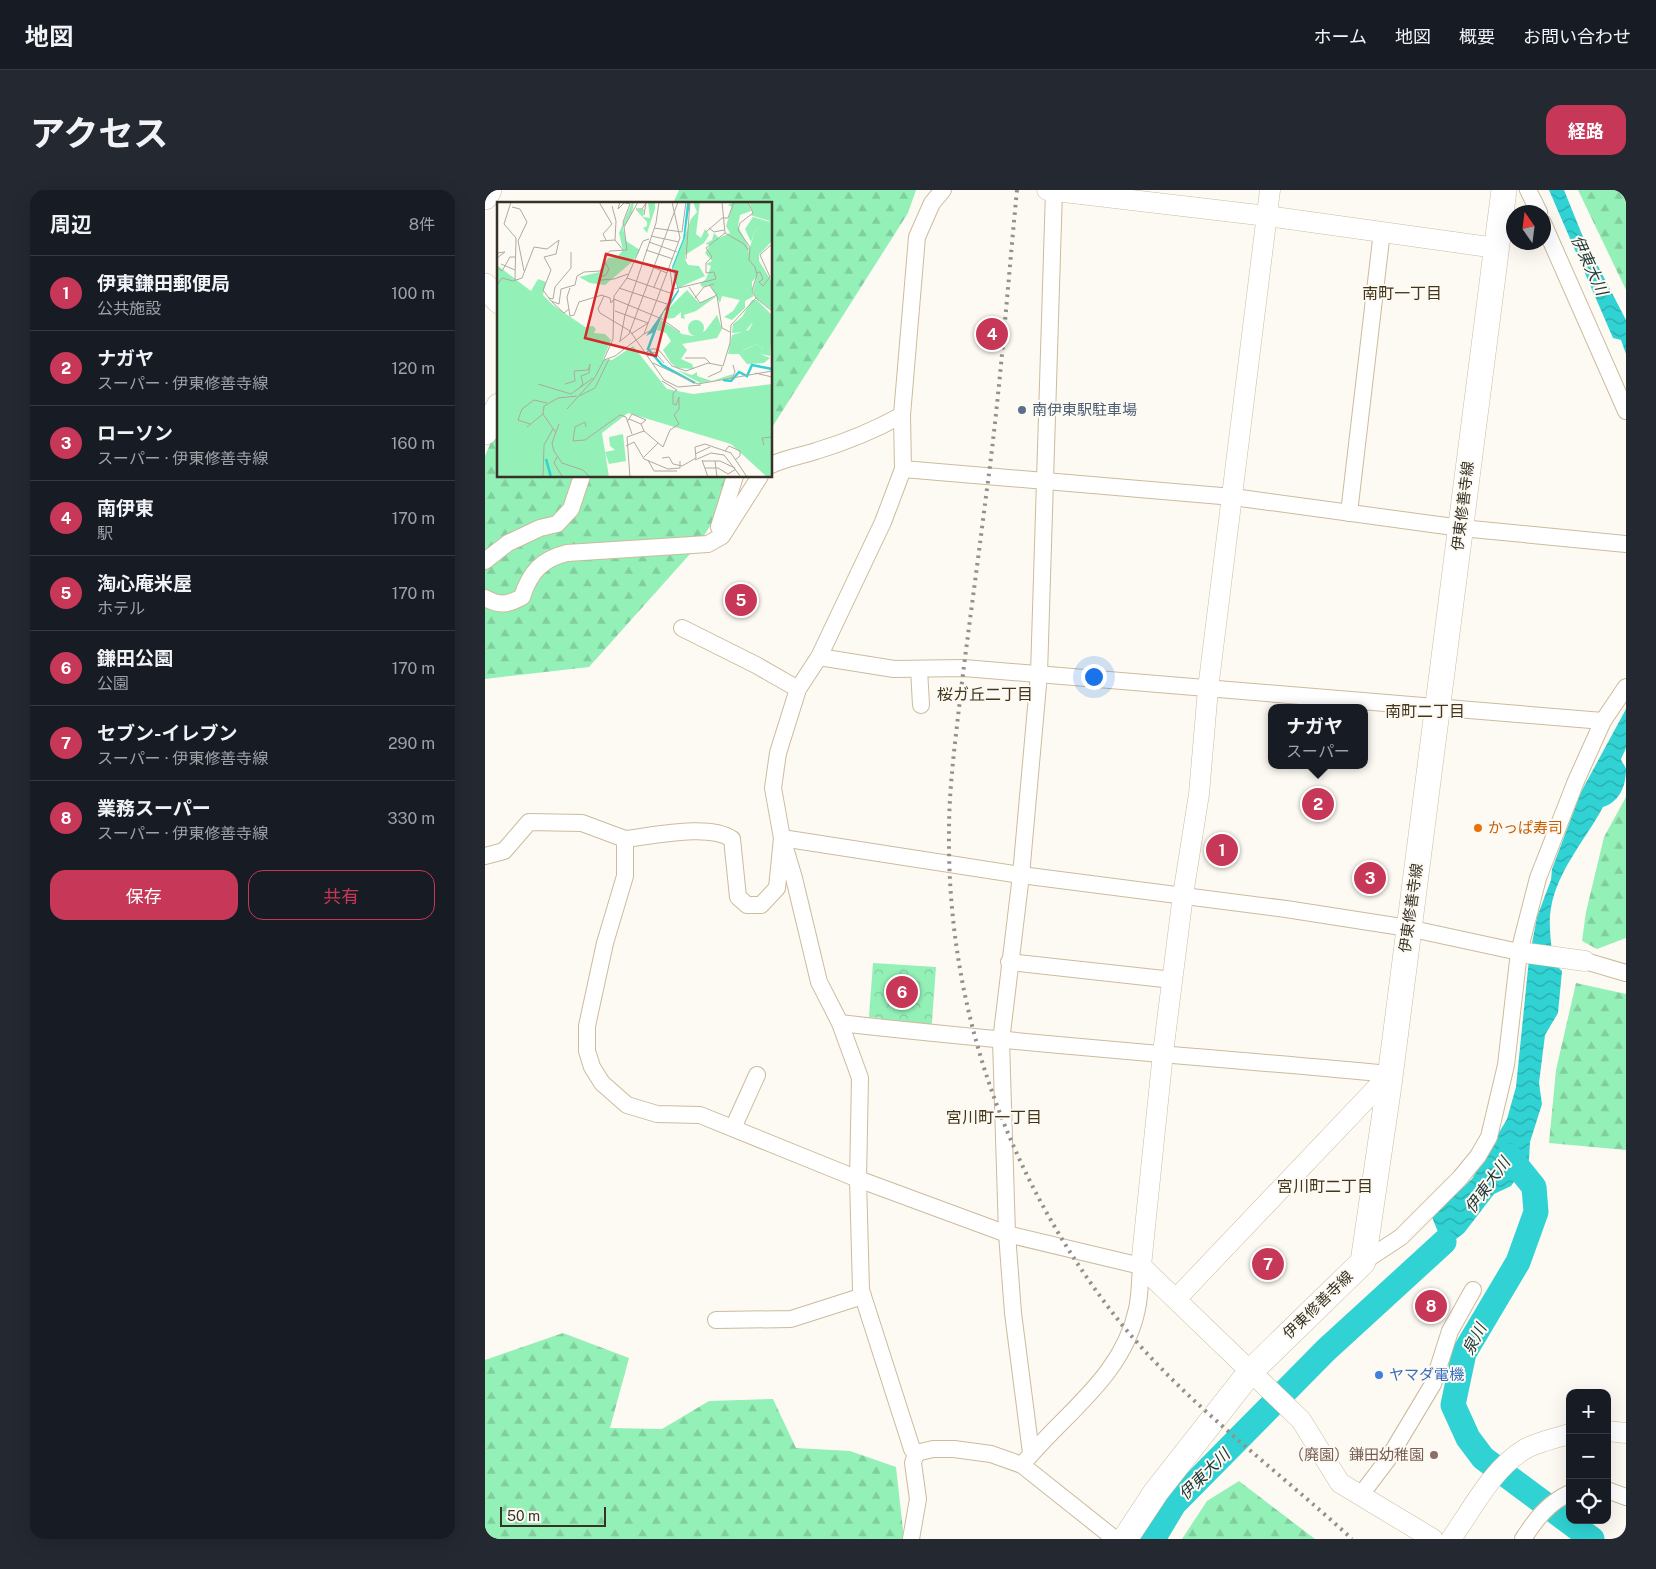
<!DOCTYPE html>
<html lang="ja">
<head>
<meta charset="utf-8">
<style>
  body { margin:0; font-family:"Public Sans","Noto Sans JP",sans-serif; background:#242831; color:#f1f3f6 }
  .controls { position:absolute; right:15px; bottom:15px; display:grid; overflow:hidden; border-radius:10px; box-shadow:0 5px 20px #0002 }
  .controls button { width:45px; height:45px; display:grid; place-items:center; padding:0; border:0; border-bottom:1px solid #363941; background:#171b24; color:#f1f3f6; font:25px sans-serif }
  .compass { position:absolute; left:1021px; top:15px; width:45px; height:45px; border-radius:50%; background:#171b24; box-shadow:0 5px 20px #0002; rotate:346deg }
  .scale { position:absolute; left:15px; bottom:12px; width:106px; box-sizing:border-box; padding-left:5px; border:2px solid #383226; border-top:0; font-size:14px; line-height:18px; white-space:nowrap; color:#383226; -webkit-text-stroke:4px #fdfaf3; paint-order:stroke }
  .you { position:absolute; left:608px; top:486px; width:18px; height:18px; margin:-12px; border:4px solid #fff; border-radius:50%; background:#1a73e8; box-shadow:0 0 0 8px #1a73e833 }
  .badge { display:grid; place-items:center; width:32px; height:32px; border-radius:50%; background:#c73757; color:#fff; font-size:16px; font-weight:700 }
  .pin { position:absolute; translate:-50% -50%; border:2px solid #fff; box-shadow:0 1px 5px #0006 }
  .popup { position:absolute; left:783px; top:514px; width:100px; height:65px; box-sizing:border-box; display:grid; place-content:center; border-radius:10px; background:#171b24; filter:drop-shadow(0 1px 4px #0005); font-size:16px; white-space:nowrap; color:#9ea1a6 }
  .popup b { font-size:19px; color:#f1f3f6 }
  .popup::after { content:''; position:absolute; left:50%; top:100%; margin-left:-10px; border:10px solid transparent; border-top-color:#171b24 }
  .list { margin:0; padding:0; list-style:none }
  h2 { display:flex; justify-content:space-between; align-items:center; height:65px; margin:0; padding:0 20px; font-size:21px }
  h2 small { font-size:16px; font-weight:400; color:#9ea1a6 }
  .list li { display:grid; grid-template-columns:32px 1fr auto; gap:15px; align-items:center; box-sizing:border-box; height:75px; padding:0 20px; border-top:1px solid #363941 }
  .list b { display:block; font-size:19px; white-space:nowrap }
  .list p { margin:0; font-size:16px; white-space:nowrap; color:#9ea1a6 }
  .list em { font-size:16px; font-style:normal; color:#9ea1a6 }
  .actions { display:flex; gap:10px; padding:15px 20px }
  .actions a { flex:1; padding:11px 0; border:1px solid #c73757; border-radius:15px; text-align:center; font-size:18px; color:#c73757 }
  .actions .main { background:#c73757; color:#fff }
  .icon { flex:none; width:28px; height:28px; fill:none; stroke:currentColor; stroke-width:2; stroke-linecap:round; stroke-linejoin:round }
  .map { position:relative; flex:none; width:1141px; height:1349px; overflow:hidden; border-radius:15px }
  header { display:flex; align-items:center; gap:30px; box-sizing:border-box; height:70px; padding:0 25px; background:#171b24; border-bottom:1px solid #363941 }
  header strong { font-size:24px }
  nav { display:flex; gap:28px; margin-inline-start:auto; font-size:18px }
  .intro { display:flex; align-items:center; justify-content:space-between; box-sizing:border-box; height:120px; padding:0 30px }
  h1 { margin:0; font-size:35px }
  .button { padding:12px 22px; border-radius:15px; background:#c73757; color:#fff; font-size:18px; font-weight:700 }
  main { display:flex; gap:30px; padding:0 30px }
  aside { flex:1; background:#171b24; border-radius:15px; box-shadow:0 5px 20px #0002 }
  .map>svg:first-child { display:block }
</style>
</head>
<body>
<header>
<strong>地図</strong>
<nav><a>ホーム</a><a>地図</a><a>概要</a><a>お問い合わせ</a></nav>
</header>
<div class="intro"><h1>アクセス</h1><a class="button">経路</a></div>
<main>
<aside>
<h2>周辺<small>8件</small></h2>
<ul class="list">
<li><span class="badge">1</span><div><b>伊東鎌田郵便局</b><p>公共施設</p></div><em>100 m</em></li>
<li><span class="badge">2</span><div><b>ナガヤ</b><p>スーパー · 伊東修善寺線</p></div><em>120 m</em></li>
<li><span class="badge">3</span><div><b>ローソン</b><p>スーパー · 伊東修善寺線</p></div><em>160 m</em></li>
<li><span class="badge">4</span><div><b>南伊東</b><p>駅</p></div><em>170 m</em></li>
<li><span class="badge">5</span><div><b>淘心庵米屋</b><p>ホテル</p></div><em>170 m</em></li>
<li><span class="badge">6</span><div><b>鎌田公園</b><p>公園</p></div><em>170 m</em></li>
<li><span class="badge">7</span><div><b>セブン-イレブン</b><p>スーパー · 伊東修善寺線</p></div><em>290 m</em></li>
<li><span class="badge">8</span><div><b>業務スーパー</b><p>スーパー · 伊東修善寺線</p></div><em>330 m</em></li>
</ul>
<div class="actions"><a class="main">保存</a><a>共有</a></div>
</aside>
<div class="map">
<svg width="1141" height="1349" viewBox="0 0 1141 1349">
  <defs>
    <pattern id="forest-firs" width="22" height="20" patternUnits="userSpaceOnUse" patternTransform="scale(1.25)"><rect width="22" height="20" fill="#93f0b7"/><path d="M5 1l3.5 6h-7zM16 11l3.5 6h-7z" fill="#80ce9d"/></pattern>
    <pattern id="park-crowns" width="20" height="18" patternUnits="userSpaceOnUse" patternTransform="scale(1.25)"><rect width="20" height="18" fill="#93f0b7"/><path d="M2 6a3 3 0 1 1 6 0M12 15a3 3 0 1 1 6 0" fill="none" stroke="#80ce9d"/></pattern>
    <pattern id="water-waves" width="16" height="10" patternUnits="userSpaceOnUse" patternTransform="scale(1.25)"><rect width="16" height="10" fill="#30d2d3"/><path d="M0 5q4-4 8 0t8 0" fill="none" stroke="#2aabab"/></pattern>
  </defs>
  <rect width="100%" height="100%" fill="#fdfaf3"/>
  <g fill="url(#forest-firs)">
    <path d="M 194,0 L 431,0 L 423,23 L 286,239 L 286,14 L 180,14 L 189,11 Z"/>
    <path d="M 1093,0 L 1141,0 L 1141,100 Z"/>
    <path d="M 14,233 L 14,286 L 257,286 L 213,355 L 104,477 L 0,489 L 0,266 Z"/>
    <path d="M 1141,607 L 1141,748 L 1112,759 L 1097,751 L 1101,722 L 1119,647 Z"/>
    <path d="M 1091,793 L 1141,804 L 1141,960 L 1064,953 L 1071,880 Z"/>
    <path d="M 78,1143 L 144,1168 L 125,1238 L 177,1239 L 224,1211 L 288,1209 L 311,1258 L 365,1261 L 411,1277 L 419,1349 L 0,1349 L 0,1170 Z"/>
    <path d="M 754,1291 L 830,1349 L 697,1349 L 722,1311 Z"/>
  </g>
  <path fill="url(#park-crowns)" d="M 388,773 L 451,777 L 446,845 L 395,841 L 396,828 L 384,827 Z"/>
  <g fill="url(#water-waves)">
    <path d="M 1064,0 L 1079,0 L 1098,47 L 1141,130 L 1141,164 L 1136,150 L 1128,148 Z"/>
    <path d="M 1141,519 L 1141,558 L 1136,569 C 1137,573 1140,575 1141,579 C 1141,597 1134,612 1118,617 C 1100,651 1068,685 1065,726 C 1064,741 1067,758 1068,772 L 1077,781 L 1073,823 L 1060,845 L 1054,893 L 1057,914 L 1045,952 L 1044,970 L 1026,996 L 1009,1004 L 979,1043 L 954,1062 L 921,1081 L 955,1047 L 947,1027 L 987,989 L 1022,929 L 1031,897 L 1044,769 L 1052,727 L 1066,690 L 1067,679 L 1096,602 Z"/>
  </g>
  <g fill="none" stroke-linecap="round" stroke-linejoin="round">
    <g stroke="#30d2d3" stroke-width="25">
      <path d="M 1024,966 L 1049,997 L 1051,1022 L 1033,1072 L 979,1163 L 968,1215 L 983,1248 L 998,1268 L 1107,1349"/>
      <path d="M 668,1349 L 689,1314 L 841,1160 L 959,1052"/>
    </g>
    <defs>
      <g id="minor">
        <path d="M 1043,0 L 1054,22"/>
        <path d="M 1058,33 L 1141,221"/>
        <path d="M 286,275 C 301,268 316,266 331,261 C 361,252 390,240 417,225"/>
        <path d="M 418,279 L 748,307 L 976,338 L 1141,354"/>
        <path d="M 864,323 L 897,41"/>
        <path d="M 234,337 L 250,286"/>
        <path d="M 0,371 L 23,353 L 55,338 L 72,334 L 86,319 L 97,286"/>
        <path d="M 0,408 C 15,416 22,415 37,407 C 45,382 57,369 82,363 L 223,354 L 237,346 L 275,286"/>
        <path d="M 197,438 L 271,475 L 313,499"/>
        <path d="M 334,467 L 409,479 L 479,478 L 1118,531"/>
        <path d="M 434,479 L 436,515"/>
        <path d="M 140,649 C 168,646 224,633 247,649 L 253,707 L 262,715 L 276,715 L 292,698 L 297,648 L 536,685 L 801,719 L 923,738 L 1034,762"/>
        <path d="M 0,666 L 19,661 L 44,632 L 97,633 L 140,649 L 140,686 L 120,753 L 102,836 L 102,861 L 107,877 L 117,893 L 142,915 L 172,924 L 215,925 L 373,989 L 522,1044 L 656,1076 C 655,1090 655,1105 652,1119 C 638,1187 578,1224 537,1275"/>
        <path d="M 1100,771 L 1141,783"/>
        <path d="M 524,772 L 688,790"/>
        <path d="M 355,833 C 538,854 722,867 905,884"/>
        <path d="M 248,938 L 272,885"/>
        <path d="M 878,1072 L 916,1047 L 975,988 L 993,966 L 1004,947 L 1021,875 L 1034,762 L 1053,688 L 1091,591 L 1118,531 L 1141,497"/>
        <path d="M 231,1130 L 306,1129 L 378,1106"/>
        <path d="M 431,1263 L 427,1259 L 376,1100 L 373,989 L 375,888 L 355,833 L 334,792 L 309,688 L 297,648 L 288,598 L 293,563 L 313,499 L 334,467 L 398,332 L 418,279 L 417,225 L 432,47 L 447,13 L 458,0"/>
        <path d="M 431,1263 L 448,1259 L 469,1259 L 506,1264 L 537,1275 L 630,1349"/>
        <path d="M 546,1263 L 528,1123 L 522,1044 L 516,851 L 536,685 L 554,484 L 569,0"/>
        <path d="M 1122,1300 L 1141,1307"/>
        <path d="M 875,1306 L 903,1269 L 948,1194 L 965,1141 L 988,1100"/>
        <path d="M 426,1349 L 433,1309 L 428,1273 L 431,1263"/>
        <path d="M 1038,1349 C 1051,1329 1063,1313 1085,1303"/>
      </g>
      <g id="tertiary">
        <path d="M 562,0 L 782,26 L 1011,58"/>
        <path d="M 785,0 L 723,499 L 714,604 L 698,705 L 678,863 L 656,1076 L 816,1230 L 855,1293 L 948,1349"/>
        <path d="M 1034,762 L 1100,771"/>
        <path d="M 691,1109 L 905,884"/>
        <path d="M 1122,1241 L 1141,1243"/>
        <path d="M 966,1349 C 988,1318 1007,1279 1040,1259 C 1053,1252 1070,1248 1085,1244"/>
      </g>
      <g id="primary">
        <path d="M 0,7 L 4,0"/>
        <path d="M 0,96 L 14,111"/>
        <path d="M 0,242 L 14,216"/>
        <path d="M 640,1349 L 671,1302 L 766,1181 L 878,1072 L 904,895 L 1019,0"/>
      </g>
    </defs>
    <use href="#minor" stroke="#ccbb9d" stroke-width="18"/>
    <use href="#tertiary" stroke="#ccbb9d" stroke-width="21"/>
    <use href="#primary" stroke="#ccbb9d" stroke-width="26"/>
    <use href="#minor" stroke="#fff" stroke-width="16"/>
    <use href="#tertiary" stroke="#fff" stroke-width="20"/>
    <use href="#primary" stroke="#fff" stroke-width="25"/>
    <path stroke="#959087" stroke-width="4" stroke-dasharray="2.5 5" stroke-linecap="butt" d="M 532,0 C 522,102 515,205 501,306 C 493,371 484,435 476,500 C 471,547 464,594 464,642 C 462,817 521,984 627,1122 C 692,1207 789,1277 867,1349"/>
  </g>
  <circle fill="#5c6f8a" stroke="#fdfaf3" stroke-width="2" cx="537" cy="220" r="5"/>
  <circle fill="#e8710a" stroke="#fdfaf3" stroke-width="2" cx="993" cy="638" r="5"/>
  <circle fill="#3f7fe0" stroke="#fdfaf3" stroke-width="2" cx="894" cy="1185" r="5"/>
  <circle fill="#8d6e63" stroke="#fdfaf3" stroke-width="2" cx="949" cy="1265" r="5"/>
  <g text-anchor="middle" stroke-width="4" stroke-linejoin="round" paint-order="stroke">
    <g font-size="15" fill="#4e5e75" stroke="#fdfaf3" text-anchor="start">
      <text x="547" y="225">南伊東駅駐車場</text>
    </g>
    <g font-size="15" fill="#383226" stroke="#fdfaf3">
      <text transform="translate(978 316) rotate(-83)" y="5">伊東修善寺線</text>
      <text transform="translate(926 718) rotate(-82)" y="5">伊東修善寺線</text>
      <text transform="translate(833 1115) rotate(-44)" y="5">伊東修善寺線</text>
    </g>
    <g font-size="15" fill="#c56008" stroke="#fdfaf3" text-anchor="start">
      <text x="1003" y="643">かっぱ寿司</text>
    </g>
    <g font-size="15" fill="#366cbe" stroke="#fdfaf3" text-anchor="start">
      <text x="904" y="1190">ヤマダ電機</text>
    </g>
    <g font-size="15" fill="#785e54" stroke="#fdfaf3" text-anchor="end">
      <text x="939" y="1270">（廃園）鎌田幼稚園</text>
    </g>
    <g font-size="16" font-style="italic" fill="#203939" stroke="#fdfaf3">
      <text transform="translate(1105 75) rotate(65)" y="6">伊東大川</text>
      <text transform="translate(1002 995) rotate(-54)" y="6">伊東大川</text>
      <text transform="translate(989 1149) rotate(-62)" y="6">泉川</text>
      <text transform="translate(719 1284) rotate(-45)" y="6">伊東大川</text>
    </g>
    <g font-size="16" fill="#44361c" stroke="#fdfaf3">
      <text x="917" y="109">南町一丁目</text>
      <text x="500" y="510">桜ガ丘二丁目</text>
      <text x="940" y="527">南町二丁目</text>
      <text x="509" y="933">宮川町一丁目</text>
      <text x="840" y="1002">宮川町二丁目</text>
    </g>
  </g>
  <g transform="translate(12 12)">
    <rect width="275" height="275" fill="#fdfaf3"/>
    <path d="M 151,0 L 158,0 L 158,7 L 150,31 L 146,26 L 150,24 L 150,20 L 139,8 L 147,7 L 146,15 L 153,16 ZM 256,15 L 273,20 L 258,28 L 254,40 L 248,27 ZM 255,98 L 260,98 L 275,113 L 255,121 L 248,130 L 235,131 L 236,122 L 245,115 ZM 275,123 L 273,154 L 264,152 L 266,147 L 260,142 L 244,149 Z" fill="#93f0b7"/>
    <path d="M 135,0 L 137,0 L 135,11 L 126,26 L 129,39 L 143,48 L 135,60 L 108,83 L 93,81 L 82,75 L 103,70 L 111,56 L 120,55 L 126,48 L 122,31 ZM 196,0 L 203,0 L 199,32 L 204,36 L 208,27 L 212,33 L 207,41 L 188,53 L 188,57 L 191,63 L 202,64 L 208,74 L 181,86 L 176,65 L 194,17 L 200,10 ZM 237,0 L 251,0 L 254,9 L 243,13 L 241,24 L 252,46 L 251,52 L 258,28 L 273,19 L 253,13 L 256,11 L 252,0 L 275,0 L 275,39 L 262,53 L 262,59 L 275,80 L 275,108 L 259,96 L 256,88 L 260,74 L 255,80 L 255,88 L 257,94 L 248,99 L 248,106 L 235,118 L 227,115 L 236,109 L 243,98 L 225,94 L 223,101 L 213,83 L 205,85 L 203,82 L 209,77 L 214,64 L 209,62 L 215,59 L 208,51 L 213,43 L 208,42 L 215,38 L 217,31 L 222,36 L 233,31 L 229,24 L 235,5 L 231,3 ZM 0,63 L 34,89 L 41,77 L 49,80 L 46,93 L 56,103 L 88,125 L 96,124 L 99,127 L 97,131 L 108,132 L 114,138 L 106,157 L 115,158 L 136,144 L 170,187 L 196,192 L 275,182 L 275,275 L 270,275 L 234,242 L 131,211 L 105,231 L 112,275 L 0,275 ZM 190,88 L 202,101 L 220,94 L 199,109 L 187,113 L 188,117 L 184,116 L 184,110 L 177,116 L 166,117 L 168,110 ZM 220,113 L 225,127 L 220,136 L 185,142 L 190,148 L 184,157 L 195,162 L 197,167 L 180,166 L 174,161 L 166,148 L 174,139 L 169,131 L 160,128 L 164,118 L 185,132 L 196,134 L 208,129 ZM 275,113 L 275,124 L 245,149 L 260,142 L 266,147 L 264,152 L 273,156 L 267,161 L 250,162 L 242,152 L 231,152 L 235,133 L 252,128 L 258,116 ZM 180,168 L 195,173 L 200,170 L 200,174 L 215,179 L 236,172 L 235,176 L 203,181 Z" fill="#93f0b7"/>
    <path d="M191 126a8 8 0 1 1 16 0a8 8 0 1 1-16 0ZM 126,232 L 129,259 L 112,262 L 108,250 L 118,248 L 113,244 L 112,235 Z" fill="#93f0b7"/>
    <path d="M 193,0 L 188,35 L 176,66 L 182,89 L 171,107 L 167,109 L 159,129 L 149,134 L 181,88 L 175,65 L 186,37 L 190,1 Z" fill="#30d2d3"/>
    <path fill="none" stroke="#30d2d3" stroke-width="2.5" d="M 158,128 L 151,147 L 165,163 L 198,181M 226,178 L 234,179 L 242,170 L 250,174 L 255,163 L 275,167M 49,257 L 54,275"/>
    <path fill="none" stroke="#aeaaa1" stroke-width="1" d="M 14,0 L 7,22 L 19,36 L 18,78M 102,0 L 115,22 L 106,32 L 109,38M 123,0 L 121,7 L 127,1M 124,0 L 133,2 L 126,20 L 127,24M 225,0 L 228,31 L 247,42 L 251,48M 251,0 L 256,11 L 243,21 L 241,28 L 253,45 L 252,58 L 258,65 L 260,73 L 255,88 L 259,96 L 275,109M 115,4 L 119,19 L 118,38 L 126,48M 15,5 L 23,7 L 30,20 L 21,39 L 27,69M 139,7 L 145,7 L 149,1 L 147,13M 157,26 L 185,30 L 189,0M 212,26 L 217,30 L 227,28M 209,30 L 225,16 L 231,16 L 237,0M 154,34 L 182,40M 103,39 L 118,38M 152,40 L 180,50M 149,48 L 176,57M 0,51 L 8,50 L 0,56M 189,57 L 193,0M 138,58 L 170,71M 4,62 L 18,68M 0,66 L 5,69 L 13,55 L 18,55M 259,71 L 263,70 L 266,77 L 262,80 L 266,84 L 273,75 L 263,53 L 275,42M 103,75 L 103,78 L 117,77 L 131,72M 103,75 L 109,73 L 112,67 L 108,60M 130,76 L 176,92M 0,83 L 5,76 L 16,79 L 25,76 L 37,45 L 50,47 L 62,38 L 59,52 L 47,55 L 54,68 L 46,88 L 54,99 L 62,102 L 64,87 L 78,83 L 80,74 L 87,70 L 103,69 L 108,62 L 108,53 L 113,49 L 130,48 L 127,25 L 141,0M 157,85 L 164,68M 192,85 L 203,101 L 220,93 L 212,83M 73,86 L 70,95 L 73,114 L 77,113 L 82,100 L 105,93 L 107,94 L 101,107 L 103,111 L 133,129 L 167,178 L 181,185 L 204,183M 122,86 L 170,102M 177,87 L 219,77 L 217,70 L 209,71 L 209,61 L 215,55 L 209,46 L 228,31M 107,94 L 113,96 L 114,101 L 117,97 L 165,117 L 183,130M 220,94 L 225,126 L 233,130M 52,96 L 56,97 L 58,85 L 74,66 L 74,50M 198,96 L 207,85 L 217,82M 55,100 L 67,111 L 72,107M 118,109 L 151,121M 134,132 L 151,121M 147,132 L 157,127 L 176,92 L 173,66M 123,139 L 128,113 L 159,21 L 162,0M 122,140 L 132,132 L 181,0M 147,152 L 154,147 L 161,147 L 175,164 L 189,169 L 211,161 L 226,164 L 233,141 L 234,123 L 259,96M 150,154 L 158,150 L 167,161M 188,156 L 208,156 L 213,161M 107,157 L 116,137 L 117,94 L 130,76 L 146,39 L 152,37M 156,161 L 201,182 L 275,169M 258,171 L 275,175M 211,175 L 224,169 L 225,165M 234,178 L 238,170 L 236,163M 41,182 L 74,192 L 96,176M 68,182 L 78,179 L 77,169 L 91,168 L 93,162 L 92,171 L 84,174 L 86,182 L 80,188M 82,194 L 98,186 L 112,157M 70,207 L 97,177 L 107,158 L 118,154 L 147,132 L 183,36 L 175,0M 132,217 L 144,222 L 147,229M 130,220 L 135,212 L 149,218 L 144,222M 33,222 L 21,218 L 25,207 L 37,198 L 50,201M 62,222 L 55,241 L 57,249 L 65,261 L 86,268 L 93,275M 30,225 L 46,212M 89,225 L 88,220 L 78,225 L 76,239 L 88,238 L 123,213 L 129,215 L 135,232M 59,231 L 46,212 L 47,204 L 61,196 L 80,194M 267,243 L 265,236 L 275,235M 129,244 L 137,240 L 147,257 L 171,267 L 183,266 L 183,259M 228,249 L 232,244 L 243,249 L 243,254 L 238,258M 198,252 L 213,245M 60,255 L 57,261 L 65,274M 147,255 L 161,241M 165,256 L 172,255 L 176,262 L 185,264 L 199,256 L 198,245 L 208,242 L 234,251 L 250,275M 151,258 L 157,269 L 180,269M 198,258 L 214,251 L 227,253 L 244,275M 205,258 L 211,275M 205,259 L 223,259 L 238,266M 218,259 L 220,275M 208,266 L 221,266 L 231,272 L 239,267M 46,275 L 47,243 L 56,227M 133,275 L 130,235 L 147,229 L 166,245 L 173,228 L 182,222 L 177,213 L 182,207 L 182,195 L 179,203 L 176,202 L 176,191 L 180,188 L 165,179"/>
    <path fill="#d62828" fill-opacity="0.15" stroke="#d62828" stroke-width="2.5" d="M 109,52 L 180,70 L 159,154 L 88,136 Z"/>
    <rect width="275" height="275" fill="none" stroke="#383226" stroke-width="2.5"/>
  </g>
</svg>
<div class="controls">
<button>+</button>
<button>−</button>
<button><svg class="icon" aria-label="locate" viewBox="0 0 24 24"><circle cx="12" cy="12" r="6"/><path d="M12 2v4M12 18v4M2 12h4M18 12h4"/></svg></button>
</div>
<svg class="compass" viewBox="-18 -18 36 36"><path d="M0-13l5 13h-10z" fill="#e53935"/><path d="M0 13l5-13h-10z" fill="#9ea1a6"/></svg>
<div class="scale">50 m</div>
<div class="you"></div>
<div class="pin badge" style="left:737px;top:660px">1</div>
<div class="pin badge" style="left:833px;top:614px">2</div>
<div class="popup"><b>ナガヤ</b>スーパー</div>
<div class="pin badge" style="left:885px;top:688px">3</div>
<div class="pin badge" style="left:507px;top:144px">4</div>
<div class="pin badge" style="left:256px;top:410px">5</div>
<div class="pin badge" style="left:417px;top:802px">6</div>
<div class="pin badge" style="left:783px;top:1074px">7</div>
<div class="pin badge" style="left:946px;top:1116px">8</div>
</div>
</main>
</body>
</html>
